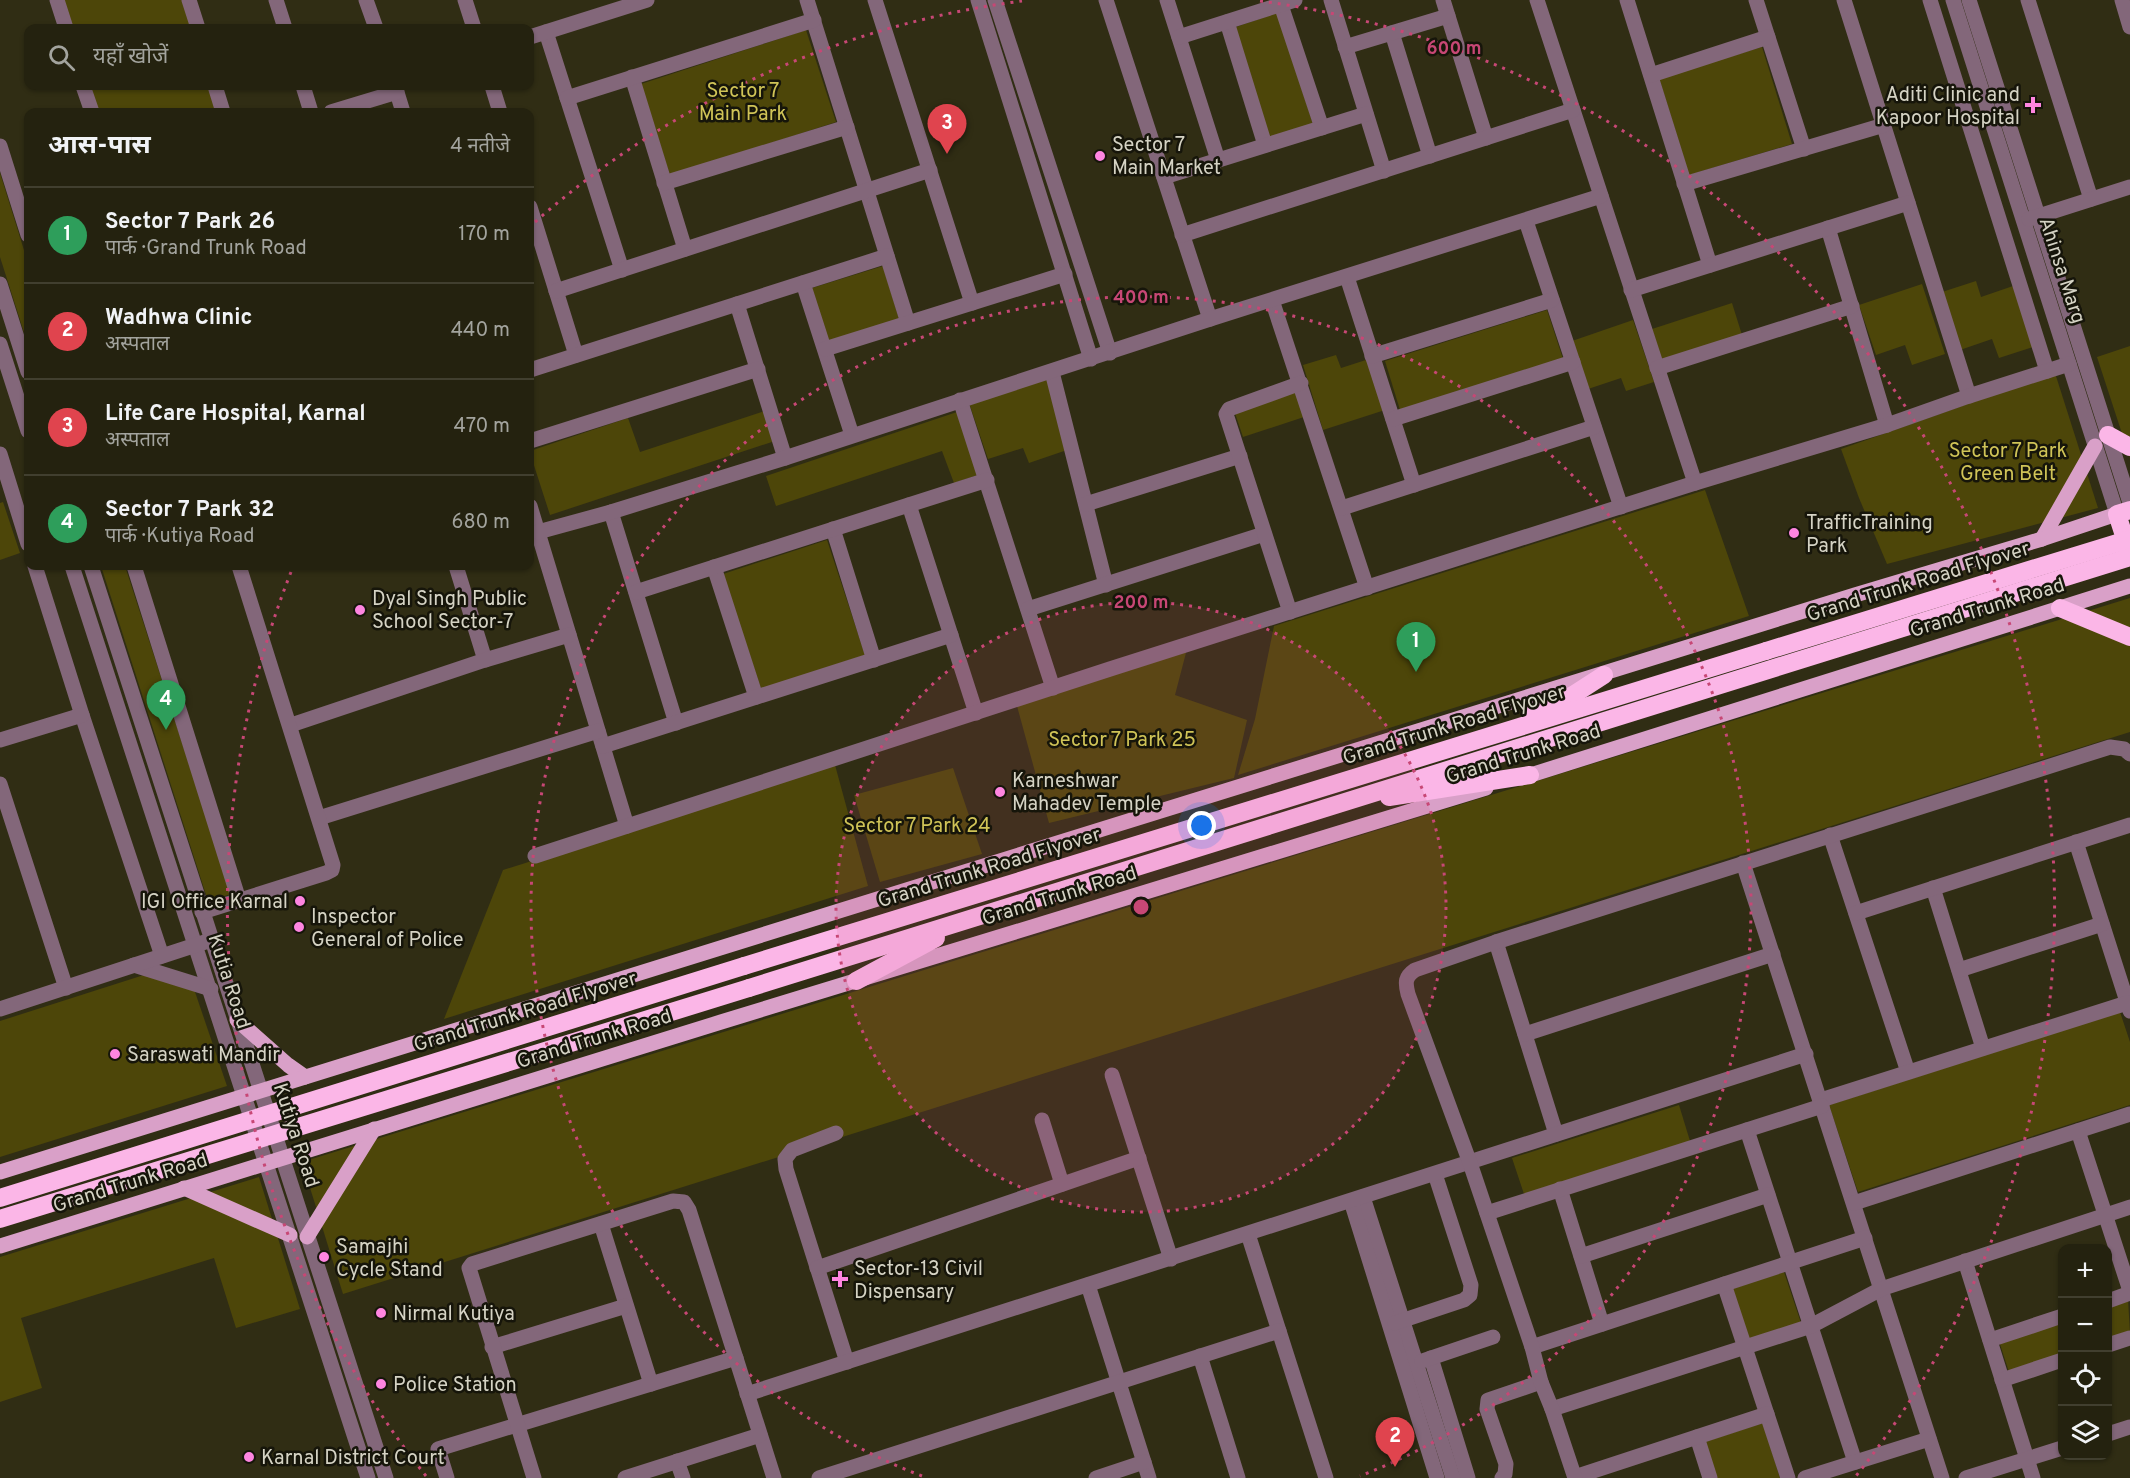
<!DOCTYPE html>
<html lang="hi">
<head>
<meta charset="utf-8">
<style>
  body { margin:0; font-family:Overpass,"Noto Sans Devanagari",sans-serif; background:#302f1d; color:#f1f3f6 }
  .controls { position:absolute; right:18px; bottom:18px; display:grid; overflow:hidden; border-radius:12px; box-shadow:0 2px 4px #0004 }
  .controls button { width:54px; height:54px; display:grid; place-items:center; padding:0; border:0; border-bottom:2px solid #413f2f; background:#24220f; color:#f1f3f6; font:30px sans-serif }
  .you { position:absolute; left:1202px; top:826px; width:21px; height:21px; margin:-15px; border:4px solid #fff; border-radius:50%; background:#1a73e8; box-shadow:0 0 0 9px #1a73e833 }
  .badge { display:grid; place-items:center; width:39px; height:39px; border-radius:50%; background:#b45309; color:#fff; font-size:20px; font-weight:700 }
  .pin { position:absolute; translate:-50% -50px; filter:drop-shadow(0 2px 3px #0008) }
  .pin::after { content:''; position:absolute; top:32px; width:21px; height:18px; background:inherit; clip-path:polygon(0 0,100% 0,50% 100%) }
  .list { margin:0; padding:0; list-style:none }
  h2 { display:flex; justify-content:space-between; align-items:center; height:78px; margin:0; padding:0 24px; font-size:26px }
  h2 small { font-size:20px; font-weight:400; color:#a3a49e }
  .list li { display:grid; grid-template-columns:39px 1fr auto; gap:18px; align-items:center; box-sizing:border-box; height:96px; padding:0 24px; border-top:2px solid #413f2f }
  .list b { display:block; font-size:22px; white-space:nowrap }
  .list p { margin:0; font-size:20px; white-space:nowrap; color:#a3a49e }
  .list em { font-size:20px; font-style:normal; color:#a3a49e }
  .icon { flex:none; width:33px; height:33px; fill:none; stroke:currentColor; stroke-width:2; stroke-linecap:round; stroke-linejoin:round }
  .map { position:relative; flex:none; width:2130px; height:1478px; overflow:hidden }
  .search { position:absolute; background:#24220f; box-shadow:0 2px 4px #0004; left:24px; top:24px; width:510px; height:66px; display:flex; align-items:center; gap:15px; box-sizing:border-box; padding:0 21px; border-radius:12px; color:#a3a49e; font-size:22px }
  .panel { position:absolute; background:#24220f; box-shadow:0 2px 4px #0004; left:24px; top:108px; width:510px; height:462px; border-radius:12px }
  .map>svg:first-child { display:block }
</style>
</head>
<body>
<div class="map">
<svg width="2130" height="1478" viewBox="0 0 2130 1478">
  <rect width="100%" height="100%" fill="#302d14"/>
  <g fill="#4d4609">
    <path d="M 61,0 L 187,0 L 195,28 L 71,28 Z"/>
    <path d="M 1277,13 L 1313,124 L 1269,139 L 1233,28 Z"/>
    <path d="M 806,30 L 836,122 L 670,176 L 641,84 Z"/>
    <path d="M 1762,47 L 1792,144 L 1689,175 L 1659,78 Z"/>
    <path d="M 90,86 L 210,86 L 217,112 L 99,112 Z"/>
    <path d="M 0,173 L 28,263 L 28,345 L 0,257 Z"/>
    <path d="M 883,266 L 899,319 L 828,341 L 812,288 Z"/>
    <path d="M 1976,281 L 1981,297 L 2013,286 L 2033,347 L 1999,358 L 1992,339 L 1960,350 L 1942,292 Z"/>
    <path d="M 1922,284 L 1945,354 L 1912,365 L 1905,345 L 1876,355 L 1859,305 Z"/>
    <path d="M 1732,303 L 1742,335 L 1662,360 L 1652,329 Z"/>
    <path d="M 1547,310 L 1563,359 L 1400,410 L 1385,361 Z"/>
    <path d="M 1633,320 L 1654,382 L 1626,391 L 1621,378 L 1588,389 L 1572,341 Z"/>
    <path d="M 2130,346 L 2130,458 L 2097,357 Z"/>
    <path d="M 1336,355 L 1341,368 L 1369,359 L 1385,410 L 1323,430 L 1303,365 Z"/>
    <path d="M 2055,373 L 2098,508 L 1887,564 L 1859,498 L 1841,449 Z"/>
    <path d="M 1049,378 L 1067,450 L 1029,463 L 1023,448 L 988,459 L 969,403 Z"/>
    <path d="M 1294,388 L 1304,417 L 1243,437 L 1233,407 Z"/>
    <path d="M 765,411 L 775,441 L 550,515 L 530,453 L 530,451 L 628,418 L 640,452 Z"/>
    <path d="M 957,412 L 978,475 L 954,483 L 942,451 L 776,506 L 766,476 Z"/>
    <path d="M 1705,490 L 1749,616 L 1238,775 L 1255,719 L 1274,626 Z"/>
    <path d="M 3,502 L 20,553 L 0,560 L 0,503 Z"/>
    <path d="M 827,540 L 865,655 L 761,689 L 723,574 Z"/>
    <path d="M 101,566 L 125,566 L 231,894 L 208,901 Z"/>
    <path d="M 2130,598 L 2130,732 L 343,1294 L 302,1162 Z"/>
    <path d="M 1187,649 L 1175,695 L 1247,720 L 1234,778 L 1049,823 L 1017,706 Z"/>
    <path d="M 835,765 L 868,886 L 444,1019 L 503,870 Z"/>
    <path d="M 953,768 L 982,854 L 880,882 L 854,795 Z"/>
    <path d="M 147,974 L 194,989 L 227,1086 L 0,1157 L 0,1021 Z"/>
    <path d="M 2120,1012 L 2130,1042 L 2130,1105 L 1858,1192 L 1829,1105 Z"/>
    <path d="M 1679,1105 L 1690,1141 L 1524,1194 L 1512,1158 Z"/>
    <path d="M 259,1177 L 300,1309 L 236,1328 L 214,1258 L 21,1318 L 42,1388 L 0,1402 L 0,1257 Z"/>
    <path d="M 1784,1272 L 1801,1323 L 1749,1340 L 1732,1289 Z"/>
    <path d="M 2128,1299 L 2130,1333 L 2108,1340 L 2108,1306 Z"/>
    <path d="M 2062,1320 L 2062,1355 L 2009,1372 L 1999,1341 Z"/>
    <path d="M 1763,1423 L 1780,1478 L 1715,1478 L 1704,1442 Z"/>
  </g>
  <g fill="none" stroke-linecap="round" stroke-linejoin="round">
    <g stroke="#83677a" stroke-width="15">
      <path d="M 57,0 L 66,28"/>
      <path d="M 189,0 L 198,28"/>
      <path d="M 276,0 L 285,28"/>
      <path d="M 366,0 L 376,28"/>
      <path d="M 465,0 L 474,28"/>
      <path d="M 807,0 L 908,323"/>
      <path d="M 875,0 L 972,303"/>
      <path d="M 978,0 L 1091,359"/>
      <path d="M 995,0 L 1110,353"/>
      <path d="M 1106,0 L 1210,319"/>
      <path d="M 1167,0 L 1218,160"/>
      <path d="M 1331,0 L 1384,171"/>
      <path d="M 1443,0 L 1486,138"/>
      <path d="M 1537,0 L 1695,483"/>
      <path d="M 1627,0 L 1710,265"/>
      <path d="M 1756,0 L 1804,149"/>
      <path d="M 1844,0 L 1969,396"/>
      <path d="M 1930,0 L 2047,371"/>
      <path d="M 1953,0 L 2117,514"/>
      <path d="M 1969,0 L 2130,503"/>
      <path d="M 2028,0 L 2091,199"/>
      <path d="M 2122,0 L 2130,27"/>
      <path d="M 1281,5 L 1322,128"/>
      <path d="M 1227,22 L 1265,145"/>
      <path d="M 546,32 L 622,270"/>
      <path d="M 1392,33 L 1430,156"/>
      <path d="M 530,37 L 647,0"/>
      <path d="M 1179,37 L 1295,0"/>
      <path d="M 1345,47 L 1448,16"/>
      <path d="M 1651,75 L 1768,37"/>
      <path d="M 632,77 L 685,249"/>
      <path d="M 83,86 L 92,112"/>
      <path d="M 215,86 L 223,112"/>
      <path d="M 303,86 L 311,112"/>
      <path d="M 395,86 L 403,112"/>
      <path d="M 492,86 L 500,112"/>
      <path d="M 567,98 L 814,20"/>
      <path d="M 331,112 L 397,92"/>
      <path d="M 0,146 L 28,235"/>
      <path d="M 1164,177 L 1366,114"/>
      <path d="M 664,183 L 847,127"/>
      <path d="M 1684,184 L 1884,125"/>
      <path d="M 530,207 L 576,355"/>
      <path d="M 2029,219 L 2130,187"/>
      <path d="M 1526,221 L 1621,507"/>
      <path d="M 1828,228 L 1887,425"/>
      <path d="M 1182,235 L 1573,110"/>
      <path d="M 1347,277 L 1414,485"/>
      <path d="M 803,283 L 852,435"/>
      <path d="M 0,284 L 28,372"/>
      <path d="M 1631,290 L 1908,203"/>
      <path d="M 556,291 L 930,170"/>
      <path d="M 1272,300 L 1367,588"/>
      <path d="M 737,304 L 785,458"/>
      <path d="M 0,344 L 28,431"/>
      <path d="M 825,349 L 1065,274"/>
      <path d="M 1372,356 L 1552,300"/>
      <path d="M 1657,368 L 1852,306"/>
      <path d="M 530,370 L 887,256"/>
      <path d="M 1052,372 L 1106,585"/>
      <path d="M 960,400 L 1053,688"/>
      <path d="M 1393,419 L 1573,362"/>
      <path d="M 530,441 L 758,369"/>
      <path d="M 0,454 L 28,544"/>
      <path d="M 1086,504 L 1240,456"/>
      <path d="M 909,505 L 976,713"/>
      <path d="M 530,506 L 627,826"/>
      <path d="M 1342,508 L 1594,427"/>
      <path d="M 611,512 L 676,723"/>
      <path d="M 833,529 L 874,660"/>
      <path d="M 538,532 L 611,512 L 785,458 L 1210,319 L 1601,196"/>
      <path d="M 35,566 L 82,715 L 162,956"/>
      <path d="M 72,566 L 368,1478"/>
      <path d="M 91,566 L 386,1478"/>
      <path d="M 134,566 L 239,900"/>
      <path d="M 456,566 L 485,660"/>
      <path d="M 714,567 L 756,697"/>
      <path d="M 636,592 L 987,480"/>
      <path d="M 1028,609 L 1264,534"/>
      <path d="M 1290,612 L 1226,414 L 1229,409 L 1301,383"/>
      <path d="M 291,725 L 485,660 L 569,635"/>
      <path d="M 0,740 L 82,715"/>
      <path d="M 603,746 L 951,635"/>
      <path d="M 0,784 L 66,988"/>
      <path d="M 319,818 L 598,731"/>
      <path d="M 1830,835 L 1908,1072"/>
      <path d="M 2076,842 L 2130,1011"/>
      <path d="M 535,856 L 1110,669 L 1695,483 L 1887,425 L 1969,396 L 2069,364"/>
      <path d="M 1743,863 L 1942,1478"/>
      <path d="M 1933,888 L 1983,1048"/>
      <path d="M 202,912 L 326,873 L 332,870 L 333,865 L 239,566"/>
      <path d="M 1856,913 L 2130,825"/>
      <path d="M 1496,942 L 1556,1134"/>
      <path d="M 134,965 L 211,989"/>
      <path d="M 1959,970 L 2102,924"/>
      <path d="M 0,1009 L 205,942"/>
      <path d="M 1525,1034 L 1773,954"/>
      <path d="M 1112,1075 L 1171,1259"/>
      <path d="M 1821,1100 L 2127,1003"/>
      <path d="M 1042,1120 L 1062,1184"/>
      <path d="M 1747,1130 L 1855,1462"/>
      <path d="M 2078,1131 L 2130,1291"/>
      <path d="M 836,1133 L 792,1150 L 785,1159 L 786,1169 L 847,1362"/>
      <path d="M 1560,1189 L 1602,1324"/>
      <path d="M 1363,1197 L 1453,1478"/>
      <path d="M 1351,1201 L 1437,1478"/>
      <path d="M 1854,1203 L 2130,1114"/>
      <path d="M 1487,1213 L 1822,1106"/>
      <path d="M 601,1224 L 651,1384"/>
      <path d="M 1248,1234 L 1326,1478"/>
      <path d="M 1581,1256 L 1768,1195"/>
      <path d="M 1965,1261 L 2033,1478"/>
      <path d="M 817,1268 L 1139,1158"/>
      <path d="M 1724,1284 L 1788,1478"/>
      <path d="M 1088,1285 L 1149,1478"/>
      <path d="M 2108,1301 L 2130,1293"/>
      <path d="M 1395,1323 L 1464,1300 L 1470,1295 L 1471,1285 L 1435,1174"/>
      <path d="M 1990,1340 L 2062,1316"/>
      <path d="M 2108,1345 L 2130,1338"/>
      <path d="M 492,1347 L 626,1306"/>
      <path d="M 1532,1347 L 1865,1238"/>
      <path d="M 1200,1356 L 1238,1478"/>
      <path d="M 1431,1358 L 1468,1478"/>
      <path d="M 1422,1361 L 1493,1337"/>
      <path d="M 2002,1380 L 2062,1360"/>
      <path d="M 747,1394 L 1806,1054"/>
      <path d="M 1552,1409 L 1811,1326 L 1881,1289 L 2130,1207"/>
      <path d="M 2108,1434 L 2130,1427"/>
      <path d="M 1697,1437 L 1710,1478"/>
      <path d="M 677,1461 L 683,1478"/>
      <path d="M 1575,1477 L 1767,1414"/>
      <path d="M 447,1478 L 438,1449 L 736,1358"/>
      <path d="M 534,1478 L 469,1268 L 472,1264 L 673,1201 L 684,1202 L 689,1210 L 774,1478"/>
      <path d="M 625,1478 L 760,1435"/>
      <path d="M 819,1478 L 1279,1331"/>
      <path d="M 1096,1478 L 1144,1462"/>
      <path d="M 1502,1478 L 1505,1474 L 1506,1464 L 1487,1409 L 1488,1400 L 1541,1382"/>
      <path d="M 1575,1478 L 1552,1409 L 1541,1382 L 1532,1347 L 1470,1163 L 1408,994 C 1405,982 1405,977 1415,970 L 1496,942 L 2110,747 L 2124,749 L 2130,754"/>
      <path d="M 1805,1478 L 1929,1439"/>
      <path d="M 1966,1478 L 2062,1448"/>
    </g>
    <g stroke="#d9a0c8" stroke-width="15">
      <path d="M 2042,539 L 2095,446"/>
      <path d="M 1521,778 L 2130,586"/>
      <path d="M 237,1020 L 288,1065 L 305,1077"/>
      <path d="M 0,1172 L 1855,595 L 2042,539 L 2117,514"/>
      <path d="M 184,1188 L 290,1235"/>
      <path d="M 307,1237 L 374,1129"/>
      <path d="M 0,1246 L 721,1022 L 1486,788"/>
    </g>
    <g stroke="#fbb6e7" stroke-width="18">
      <path d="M 2108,435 L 2130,447"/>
      <path d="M 2130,510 L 2117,514 L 2130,554"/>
      <path d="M 2060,608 L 2130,637"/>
      <path d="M 1533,712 L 1573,695 L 1604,675"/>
      <path d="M 1389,797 L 1530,775"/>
      <path d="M 744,966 L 1766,651"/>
      <path d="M 856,981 L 936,938"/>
      <path d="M 749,988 L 2130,557"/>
    </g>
    <g stroke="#fbb6e7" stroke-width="18">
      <path d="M 1766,651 L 2130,539"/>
      <path d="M 0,1198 L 744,966"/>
      <path d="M 0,1219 L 749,988"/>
    </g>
  </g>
  <circle cx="1141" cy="907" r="305" fill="#c74775" fill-opacity=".12"/>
  <g fill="none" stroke="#c74775" stroke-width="3" stroke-dasharray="3 6">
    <circle cx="1141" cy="907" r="305"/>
    <path d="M922 1476A610 610 0 1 1 1360 1476"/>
    <path d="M426 1476A914 914 0 0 1 291 572M535 222A914 914 0 0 1 1022 1M1260 1A914 914 0 0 1 1856 1476"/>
  </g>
  <g fill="#fe85e0" stroke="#16150a" stroke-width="2">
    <path d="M2030 96h6v6h6v6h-6v6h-6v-6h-6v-6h6z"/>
    <circle cx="1100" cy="156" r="6"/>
    <circle cx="1794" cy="533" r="6"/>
    <circle cx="360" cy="610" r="6"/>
    <circle cx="1000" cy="792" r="6"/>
    <circle cx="300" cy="901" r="6"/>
    <circle cx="299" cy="927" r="6"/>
    <circle cx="115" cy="1054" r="6"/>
    <circle cx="324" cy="1257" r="6"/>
    <path d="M837 1270h6v6h6v6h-6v6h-6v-6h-6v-6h6z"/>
    <circle cx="381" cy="1313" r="6"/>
    <circle cx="381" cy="1384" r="6"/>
    <circle cx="249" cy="1457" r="6"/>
  </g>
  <g text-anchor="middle" stroke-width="5" stroke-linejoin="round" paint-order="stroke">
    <g font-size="20" fill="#d0c457" stroke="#16150a">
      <text x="743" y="97">Sector 7<tspan x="743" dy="23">Main Park</tspan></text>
      <text x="2008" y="457">Sector 7 Park<tspan x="2008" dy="23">Green Belt</tspan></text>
      <text x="1122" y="746">Sector 7 Park 25</text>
      <text x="917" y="832">Sector 7 Park 24</text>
    </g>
    <g font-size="20" fill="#d5d3c4" stroke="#16150a" text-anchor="start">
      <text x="2020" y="101" text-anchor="end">Aditi Clinic and<tspan x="2020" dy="23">Kapoor Hospital</tspan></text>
      <text x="1112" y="151">Sector 7<tspan x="1112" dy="23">Main Market</tspan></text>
      <text x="1806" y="529">TrafficTraining<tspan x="1806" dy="23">Park</tspan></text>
      <text x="372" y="605">Dyal Singh Public<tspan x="372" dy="23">School Sector-7</tspan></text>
      <text x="1012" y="787">Karneshwar<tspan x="1012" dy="23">Mahadev Temple</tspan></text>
      <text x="288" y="908" text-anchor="end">IGI Office Karnal</text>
      <text x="311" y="923">Inspector<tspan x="311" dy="23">General of Police</tspan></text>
      <text x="127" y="1061">Saraswati Mandir</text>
      <text x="336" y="1253">Samajhi<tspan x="336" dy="23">Cycle Stand</tspan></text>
      <text x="854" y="1275">Sector-13 Civil<tspan x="854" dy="23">Dispensary</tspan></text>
      <text x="393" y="1320">Nirmal Kutiya</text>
      <text x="393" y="1391">Police Station</text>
      <text x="261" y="1464">Karnal District Court</text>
    </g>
    <g font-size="20" fill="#d5d3c4" stroke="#16150a">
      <text transform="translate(2063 270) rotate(72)" y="7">Ahinsa Marg</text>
      <text transform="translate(1918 581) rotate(-17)" y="7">Grand Trunk Road Flyover</text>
      <text transform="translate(1987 607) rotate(-17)" y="7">Grand Trunk Road</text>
      <text transform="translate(1454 724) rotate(-17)" y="7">Grand Trunk Road Flyover</text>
      <text transform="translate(1523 753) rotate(-17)" y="7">Grand Trunk Road</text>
      <text transform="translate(989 867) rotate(-17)" y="7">Grand Trunk Road Flyover</text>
      <text transform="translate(1059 895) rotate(-17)" y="7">Grand Trunk Road</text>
      <text transform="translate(230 981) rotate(72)" y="7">Kutia Road</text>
      <text transform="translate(525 1011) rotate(-17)" y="7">Grand Trunk Road Flyover</text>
      <text transform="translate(594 1038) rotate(-17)" y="7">Grand Trunk Road</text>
      <text transform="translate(297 1135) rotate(72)" y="7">Kutiya Road</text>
      <text transform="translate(130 1182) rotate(-17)" y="7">Grand Trunk Road</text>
    </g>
  </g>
  <circle cx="1141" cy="907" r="9" fill="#c74775" stroke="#16150a" stroke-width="3"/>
  <g font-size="18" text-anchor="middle" font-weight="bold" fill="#c74775" stroke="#16150a" stroke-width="5" stroke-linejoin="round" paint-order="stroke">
    <text x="1454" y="54">600 m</text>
    <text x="1141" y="303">400 m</text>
    <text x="1141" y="608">200 m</text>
  </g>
</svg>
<div class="controls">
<button>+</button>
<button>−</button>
<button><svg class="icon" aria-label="locate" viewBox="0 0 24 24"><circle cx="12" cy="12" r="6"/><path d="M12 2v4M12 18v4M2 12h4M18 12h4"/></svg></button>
<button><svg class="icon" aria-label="layers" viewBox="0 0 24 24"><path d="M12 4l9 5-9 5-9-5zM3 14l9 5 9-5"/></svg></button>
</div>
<div class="you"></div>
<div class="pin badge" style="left:1416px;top:672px;background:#2e9e5b">1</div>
<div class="pin badge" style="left:1395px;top:1467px;background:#e0444e">2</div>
<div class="pin badge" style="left:947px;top:154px;background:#e0444e">3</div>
<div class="pin badge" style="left:166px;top:730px;background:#2e9e5b">4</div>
<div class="search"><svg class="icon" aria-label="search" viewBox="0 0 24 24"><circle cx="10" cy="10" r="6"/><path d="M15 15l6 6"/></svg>यहाँ खोजें</div>
<section class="panel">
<h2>आस-पास<small>4 नतीजे</small></h2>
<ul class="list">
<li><span class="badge" style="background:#2e9e5b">1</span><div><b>Sector 7 Park 26</b><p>पार्क · Grand Trunk Road</p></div><em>170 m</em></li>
<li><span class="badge" style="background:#e0444e">2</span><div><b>Wadhwa Clinic</b><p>अस्पताल</p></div><em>440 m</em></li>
<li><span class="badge" style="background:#e0444e">3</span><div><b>Life Care Hospital, Karnal</b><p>अस्पताल</p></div><em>470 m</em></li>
<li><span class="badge" style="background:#2e9e5b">4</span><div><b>Sector 7 Park 32</b><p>पार्क · Kutiya Road</p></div><em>680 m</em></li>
</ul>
</section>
</div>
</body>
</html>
